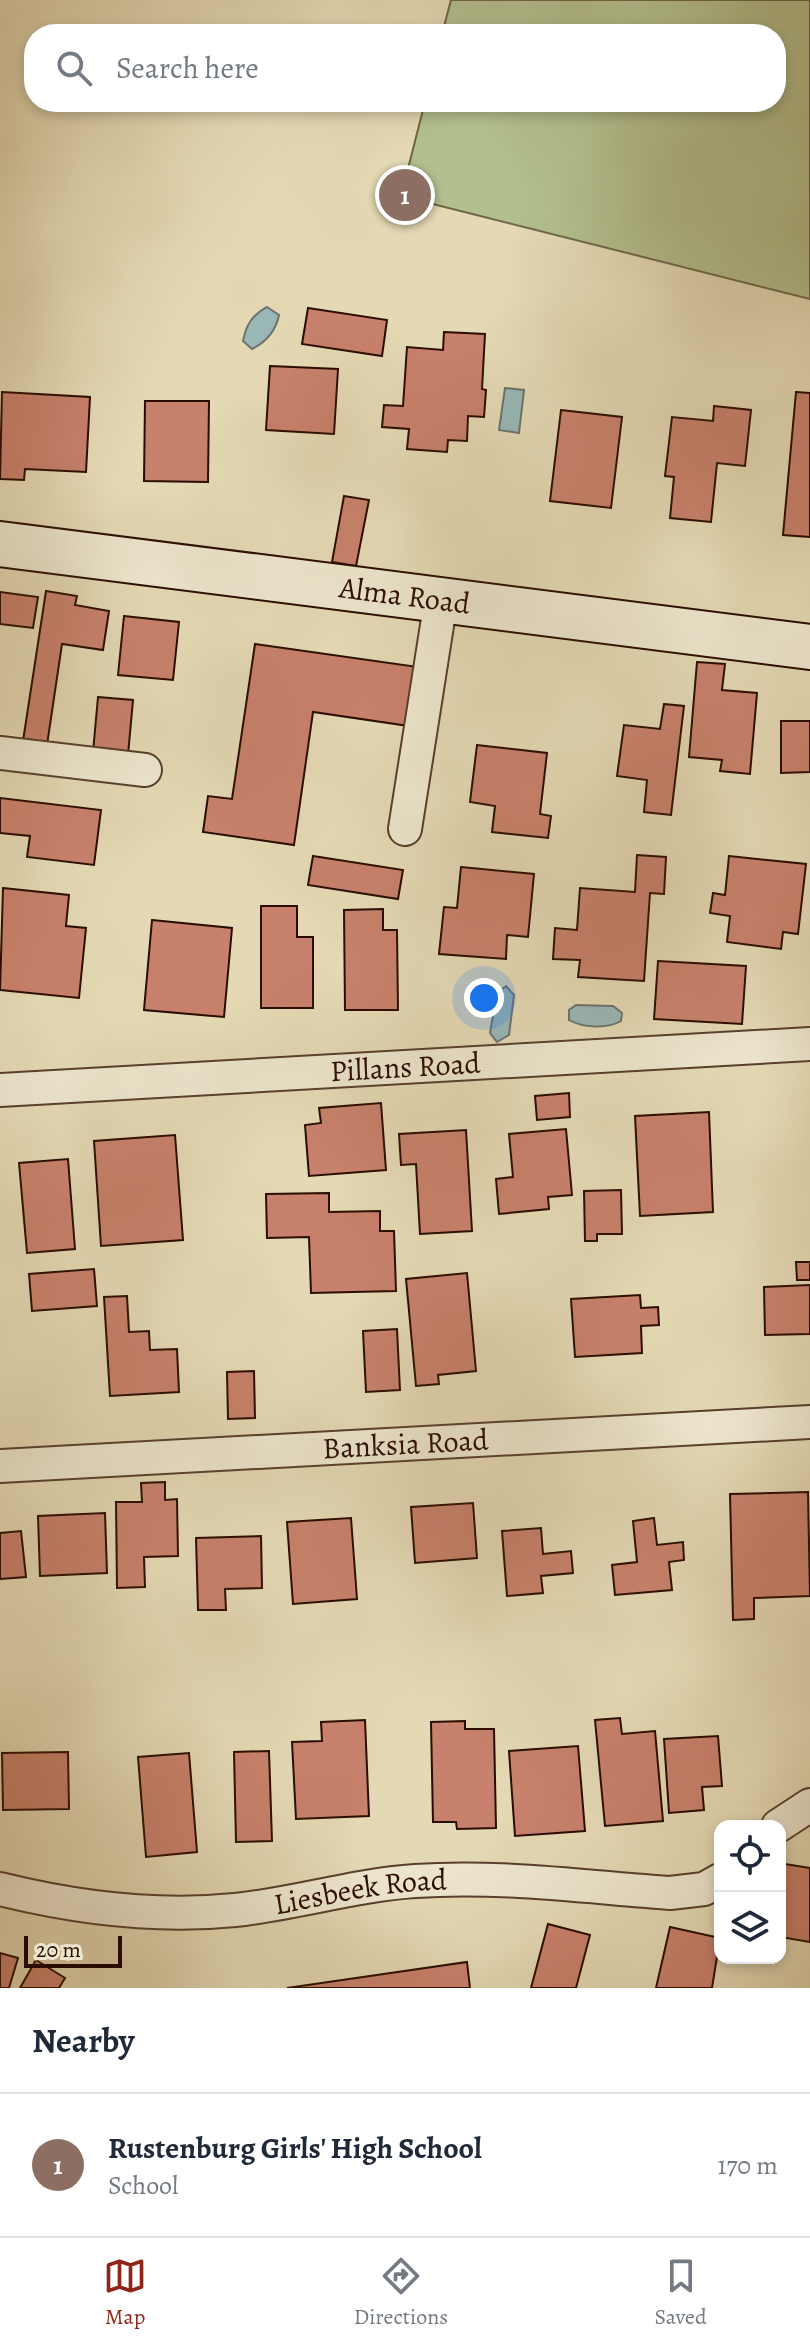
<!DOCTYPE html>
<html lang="en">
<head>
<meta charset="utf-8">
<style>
  body { margin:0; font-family:Alegreya,serif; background:#f2f2f3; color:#1f2937 }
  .controls { position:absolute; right:24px; bottom:24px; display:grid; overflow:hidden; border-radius:16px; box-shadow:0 4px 12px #0003 }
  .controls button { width:72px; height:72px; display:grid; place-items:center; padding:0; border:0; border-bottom:2px solid #e0e1e3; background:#fff; color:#1f2937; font:40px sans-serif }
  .scale { position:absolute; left:24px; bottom:20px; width:98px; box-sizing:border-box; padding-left:8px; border:4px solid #2a0c00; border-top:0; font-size:22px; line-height:28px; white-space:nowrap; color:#2a0c00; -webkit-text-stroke:6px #ede6ce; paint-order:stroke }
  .you { position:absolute; left:484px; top:998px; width:28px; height:28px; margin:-20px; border:6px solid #fff; border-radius:50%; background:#1a73e8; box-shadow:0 0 0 12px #1a73e833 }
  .badge { display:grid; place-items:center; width:52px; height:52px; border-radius:50%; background:#8f2418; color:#fff; font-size:26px; font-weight:700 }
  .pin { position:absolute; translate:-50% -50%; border:4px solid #fff; box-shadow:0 2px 8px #0006 }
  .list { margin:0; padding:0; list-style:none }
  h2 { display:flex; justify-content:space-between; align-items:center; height:104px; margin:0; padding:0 32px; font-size:34px }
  h2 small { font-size:26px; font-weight:400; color:#747a83 }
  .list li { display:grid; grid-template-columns:52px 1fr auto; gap:24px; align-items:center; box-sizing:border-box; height:144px; padding:0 32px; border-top:2px solid #e0e1e3 }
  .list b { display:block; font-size:30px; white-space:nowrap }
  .list p { margin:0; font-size:26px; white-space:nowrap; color:#747a83 }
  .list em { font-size:26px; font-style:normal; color:#747a83 }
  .icon { flex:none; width:44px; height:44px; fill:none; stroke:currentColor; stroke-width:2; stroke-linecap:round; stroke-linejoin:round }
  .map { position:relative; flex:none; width:810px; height:1988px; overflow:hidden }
  .search { position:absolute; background:#fff; box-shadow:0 4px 12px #0003; left:24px; right:24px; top:24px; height:88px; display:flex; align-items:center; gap:20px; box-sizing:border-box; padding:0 28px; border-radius:32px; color:#747a83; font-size:30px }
  .sheet { height:248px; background:#fff }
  nav { display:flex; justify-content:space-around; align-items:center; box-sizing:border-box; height:112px; border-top:2px solid #e0e1e3; background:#fff; font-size:22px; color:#747a83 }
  nav a { display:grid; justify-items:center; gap:4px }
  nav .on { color:#8f2418 }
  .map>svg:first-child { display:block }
</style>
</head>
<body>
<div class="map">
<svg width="810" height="1988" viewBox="0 0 810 1988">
  <rect width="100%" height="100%" fill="#e4d9b4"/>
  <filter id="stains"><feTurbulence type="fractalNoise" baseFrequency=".0025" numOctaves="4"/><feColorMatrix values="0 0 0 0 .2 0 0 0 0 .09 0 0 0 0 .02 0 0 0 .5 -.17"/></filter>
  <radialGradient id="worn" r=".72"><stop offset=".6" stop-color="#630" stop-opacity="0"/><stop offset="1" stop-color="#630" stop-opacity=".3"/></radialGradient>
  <path fill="#b3bf8e" stroke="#6e6647" stroke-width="2" d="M 451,0 L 810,0 L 810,299 L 401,196 L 425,102 L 776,102 L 776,34 L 442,34 Z"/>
  <g fill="#99b8b7" stroke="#6d736e" stroke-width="2">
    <path d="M 267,307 L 279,315 C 276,330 266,342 252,349 L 243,341 C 246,325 252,315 267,307 Z"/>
    <path d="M 505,388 L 524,390 L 519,433 L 499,430 Z"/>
    <path d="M 506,986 L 514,995 L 509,1035 L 497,1042 L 490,1033 L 497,993 Z"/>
    <path d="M 576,1005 L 613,1006 L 622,1013 L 621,1021 C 607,1029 583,1028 569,1020 L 569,1010 Z"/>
  </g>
  <g fill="#c8816c" stroke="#2a0c00" stroke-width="2">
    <path d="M 308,308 L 387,320 L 382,356 L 302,344 Z"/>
    <path d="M 444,332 L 485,334 L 482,389 L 486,390 L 484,417 L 468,416 L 467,441 L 448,440 L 447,452 L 407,449 L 409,429 L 382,427 L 384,405 L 403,406 L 407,347 L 443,350 Z"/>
    <path d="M 270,366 L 338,369 L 334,434 L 266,430 Z"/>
    <path d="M 2,392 L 90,397 L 86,472 L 25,469 L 24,480 L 0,479 Z"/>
    <path d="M 796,392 L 810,393 L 810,537 L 783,535 Z"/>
    <path d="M 145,401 L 209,401 L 208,482 L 144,481 Z"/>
    <path d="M 714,406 L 751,410 L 745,466 L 717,463 L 711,522 L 670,518 L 674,477 L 665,476 L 672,417 L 713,421 Z"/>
    <path d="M 561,410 L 622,417 L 611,508 L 550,501 Z"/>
    <path d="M 344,496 L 369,500 L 356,566 L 332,562 Z"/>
    <path d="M 46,591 L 77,596 L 75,605 L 109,611 L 103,650 L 62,644 L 47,745 L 23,741 Z"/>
    <path d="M 0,592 L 38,597 L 33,628 L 0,624 Z"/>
    <path d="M 124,616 L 179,622 L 173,680 L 118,675 Z"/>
    <path d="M 255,644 L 418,667 L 409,726 L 313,712 L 294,845 L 203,832 L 208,796 L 232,799 Z"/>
    <path d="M 697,662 L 725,664 L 722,690 L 757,693 L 750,774 L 720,771 L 722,760 L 689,757 Z"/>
    <path d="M 98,697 L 133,700 L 128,755 L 93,752 Z"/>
    <path d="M 664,704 L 684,706 L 671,815 L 644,812 L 647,780 L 617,776 L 624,725 L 660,729 Z"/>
    <path d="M 781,721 L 810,721 L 810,772 L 781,773 Z"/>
    <path d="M 477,745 L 547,753 L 540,814 L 551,816 L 548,838 L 492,832 L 495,806 L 470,802 Z"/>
    <path d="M 0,798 L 101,810 L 94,865 L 27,857 L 30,836 L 0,833 Z"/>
    <path d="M 637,855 L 666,857 L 664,894 L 650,893 L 644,981 L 578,977 L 580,960 L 553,959 L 555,928 L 577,930 L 580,888 L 635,892 Z"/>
    <path d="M 313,856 L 403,870 L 398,899 L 308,885 Z"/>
    <path d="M 729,856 L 806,864 L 798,934 L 783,932 L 781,949 L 727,942 L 730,916 L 710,913 L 713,893 L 725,895 Z"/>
    <path d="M 461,867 L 534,874 L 528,937 L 507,935 L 506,959 L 439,954 L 444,907 L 457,908 Z"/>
    <path d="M 3,888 L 69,895 L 66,926 L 86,928 L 79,998 L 0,990 Z"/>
    <path d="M 261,906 L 297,906 L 297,937 L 313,937 L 313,1008 L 261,1008 Z"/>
    <path d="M 383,909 L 383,930 L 397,930 L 398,1010 L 345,1010 L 344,910 Z"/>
    <path d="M 152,920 L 232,928 L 224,1017 L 144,1010 Z"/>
    <path d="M 658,961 L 746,966 L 742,1024 L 654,1019 Z"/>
    <path d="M 569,1093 L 570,1117 L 537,1120 L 535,1096 Z"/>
    <path d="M 381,1103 L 386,1170 L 309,1176 L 305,1125 L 321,1123 L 319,1108 Z"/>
    <path d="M 709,1112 L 713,1212 L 640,1216 L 635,1116 Z"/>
    <path d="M 566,1129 L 572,1195 L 548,1197 L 549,1209 L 499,1214 L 496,1179 L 513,1177 L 509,1134 Z"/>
    <path d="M 466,1130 L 472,1231 L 420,1234 L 416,1164 L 401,1165 L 399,1134 Z"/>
    <path d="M 175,1135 L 183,1240 L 101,1246 L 94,1141 Z"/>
    <path d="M 68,1159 L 75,1249 L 27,1253 L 19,1163 Z"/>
    <path d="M 621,1190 L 622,1234 L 597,1234 L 597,1241 L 585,1241 L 584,1191 Z"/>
    <path d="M 329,1193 L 329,1212 L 380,1211 L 380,1231 L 394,1231 L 396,1291 L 311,1293 L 309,1237 L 267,1238 L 266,1194 Z"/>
    <path d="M 796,1262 L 810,1262 L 810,1280 L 797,1280 Z"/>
    <path d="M 94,1269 L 97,1306 L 32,1311 L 29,1274 Z"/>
    <path d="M 467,1273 L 476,1371 L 438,1375 L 439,1384 L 416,1386 L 406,1279 Z"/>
    <path d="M 810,1285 L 810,1334 L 765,1335 L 764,1287 Z"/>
    <path d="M 640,1295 L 641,1308 L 658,1307 L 659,1325 L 641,1326 L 642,1353 L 575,1357 L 571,1299 Z"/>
    <path d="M 127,1296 L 129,1332 L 149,1331 L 150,1350 L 177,1349 L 179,1392 L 110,1396 L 104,1297 Z"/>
    <path d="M 397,1329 L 400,1390 L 366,1392 L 363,1331 Z"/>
    <path d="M 254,1371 L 255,1418 L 228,1419 L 227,1372 Z"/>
    <path d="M 165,1482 L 165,1500 L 177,1499 L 178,1556 L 144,1557 L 145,1587 L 117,1588 L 116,1502 L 142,1502 L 141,1483 Z"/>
    <path d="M 808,1492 L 810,1596 L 754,1598 L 754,1619 L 733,1620 L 730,1494 Z"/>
    <path d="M 473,1503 L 477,1558 L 415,1563 L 411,1507 Z"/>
    <path d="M 105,1513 L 107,1573 L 40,1576 L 38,1516 Z"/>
    <path d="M 351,1518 L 357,1599 L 293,1604 L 287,1522 Z"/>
    <path d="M 654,1518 L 657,1545 L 683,1542 L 684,1560 L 669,1562 L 672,1590 L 615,1595 L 612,1565 L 637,1562 L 633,1521 Z"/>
    <path d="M 541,1528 L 543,1554 L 571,1551 L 573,1573 L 541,1576 L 543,1593 L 507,1596 L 502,1531 Z"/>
    <path d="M 21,1531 L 26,1577 L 0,1579 L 0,1533 Z"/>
    <path d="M 261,1536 L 262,1588 L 225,1589 L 226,1610 L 198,1610 L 196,1538 Z"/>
    <path d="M 620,1718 L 622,1734 L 655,1731 L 663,1821 L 605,1826 L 595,1720 Z"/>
    <path d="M 365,1720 L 369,1816 L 296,1819 L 292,1742 L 322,1741 L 321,1722 Z"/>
    <path d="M 465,1721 L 465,1729 L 494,1729 L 496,1828 L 457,1829 L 456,1822 L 433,1822 L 431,1722 Z"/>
    <path d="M 718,1736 L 722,1786 L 702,1787 L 704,1810 L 669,1813 L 664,1739 Z"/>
    <path d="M 578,1746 L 585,1831 L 515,1836 L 509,1751 Z"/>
    <path d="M 269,1751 L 272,1841 L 236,1842 L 234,1752 Z"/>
    <path d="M 68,1752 L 69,1809 L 3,1810 L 2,1753 Z"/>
    <path d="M 189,1753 L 197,1852 L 146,1857 L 138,1757 Z"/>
    <path d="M 785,1864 L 810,1868 L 810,1942 L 780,1937 L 780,1895 Z"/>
    <path d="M 548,1924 L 590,1935 L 576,1988 L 531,1988 Z"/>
    <path d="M 670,1927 L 720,1938 L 712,1988 L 656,1988 Z"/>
    <path d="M 0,1953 L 18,1958 L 9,1988 L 0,1988 Z"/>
    <path d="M 36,1960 L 65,1978 L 59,1988 L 20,1988 Z"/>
    <path d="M 467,1962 L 470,1988 L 287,1988 Z"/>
  </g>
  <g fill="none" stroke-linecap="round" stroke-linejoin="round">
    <defs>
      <g id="street">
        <path d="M 0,753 L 145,770"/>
        <path d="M 405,829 L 441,600"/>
        <path id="s1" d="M 0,1090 L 810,1044"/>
        <path id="s2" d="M 0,1466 L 810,1422"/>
        <path d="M 778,1826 L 810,1805"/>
        <path id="s3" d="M 0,1889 C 77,1908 155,1918 235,1910 C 295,1904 354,1885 415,1881 C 499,1875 586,1887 670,1893 L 704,1889 L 720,1880"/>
      </g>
      <g id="secondary">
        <path id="s4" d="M 0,544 L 810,647"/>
      </g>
    </defs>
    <use href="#street" stroke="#583f2d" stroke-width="36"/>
    <use href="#secondary" stroke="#2a0c00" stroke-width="48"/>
    <use href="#street" stroke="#ede6ce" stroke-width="32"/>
    <use href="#secondary" stroke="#ede6ce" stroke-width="44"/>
  </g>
  <g text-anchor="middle" stroke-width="6" stroke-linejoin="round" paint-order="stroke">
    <g font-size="30" fill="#2a0c00" stroke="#ede6ce">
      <text dy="10" stroke="none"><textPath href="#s4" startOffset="408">Alma Road</textPath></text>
      <text dy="10" stroke="none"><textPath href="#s1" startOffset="406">Pillans Road</textPath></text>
      <text dy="10" stroke="none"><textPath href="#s2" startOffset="406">Banksia Road</textPath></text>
      <text dy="10" stroke="none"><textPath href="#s3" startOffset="364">Liesbeek Road</textPath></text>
    </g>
  </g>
  <rect width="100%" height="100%" filter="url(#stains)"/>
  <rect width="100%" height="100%" fill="url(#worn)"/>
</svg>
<div class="controls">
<button><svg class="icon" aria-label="locate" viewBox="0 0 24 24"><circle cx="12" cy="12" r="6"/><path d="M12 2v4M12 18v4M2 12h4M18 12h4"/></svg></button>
<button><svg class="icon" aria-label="layers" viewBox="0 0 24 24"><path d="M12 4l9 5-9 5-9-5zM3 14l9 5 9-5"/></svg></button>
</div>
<div class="scale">20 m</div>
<div class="you"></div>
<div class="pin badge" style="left:405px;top:195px;background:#8d6e63">1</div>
<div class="search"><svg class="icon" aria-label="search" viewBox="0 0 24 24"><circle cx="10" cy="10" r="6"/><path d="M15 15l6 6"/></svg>Search here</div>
</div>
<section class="sheet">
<h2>Nearby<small></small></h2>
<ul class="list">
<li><span class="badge" style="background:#8d6e63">1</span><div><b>Rustenburg Girls' High School</b><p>School</p></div><em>170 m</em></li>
</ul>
</section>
<nav>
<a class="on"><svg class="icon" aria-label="map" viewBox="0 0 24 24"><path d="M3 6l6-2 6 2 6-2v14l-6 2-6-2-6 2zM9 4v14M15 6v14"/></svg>Map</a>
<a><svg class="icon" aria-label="directions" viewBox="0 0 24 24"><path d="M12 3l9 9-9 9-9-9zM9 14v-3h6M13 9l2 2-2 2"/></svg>Directions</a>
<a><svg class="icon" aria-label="saved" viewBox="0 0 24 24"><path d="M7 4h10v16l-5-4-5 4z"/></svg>Saved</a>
</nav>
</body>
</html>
